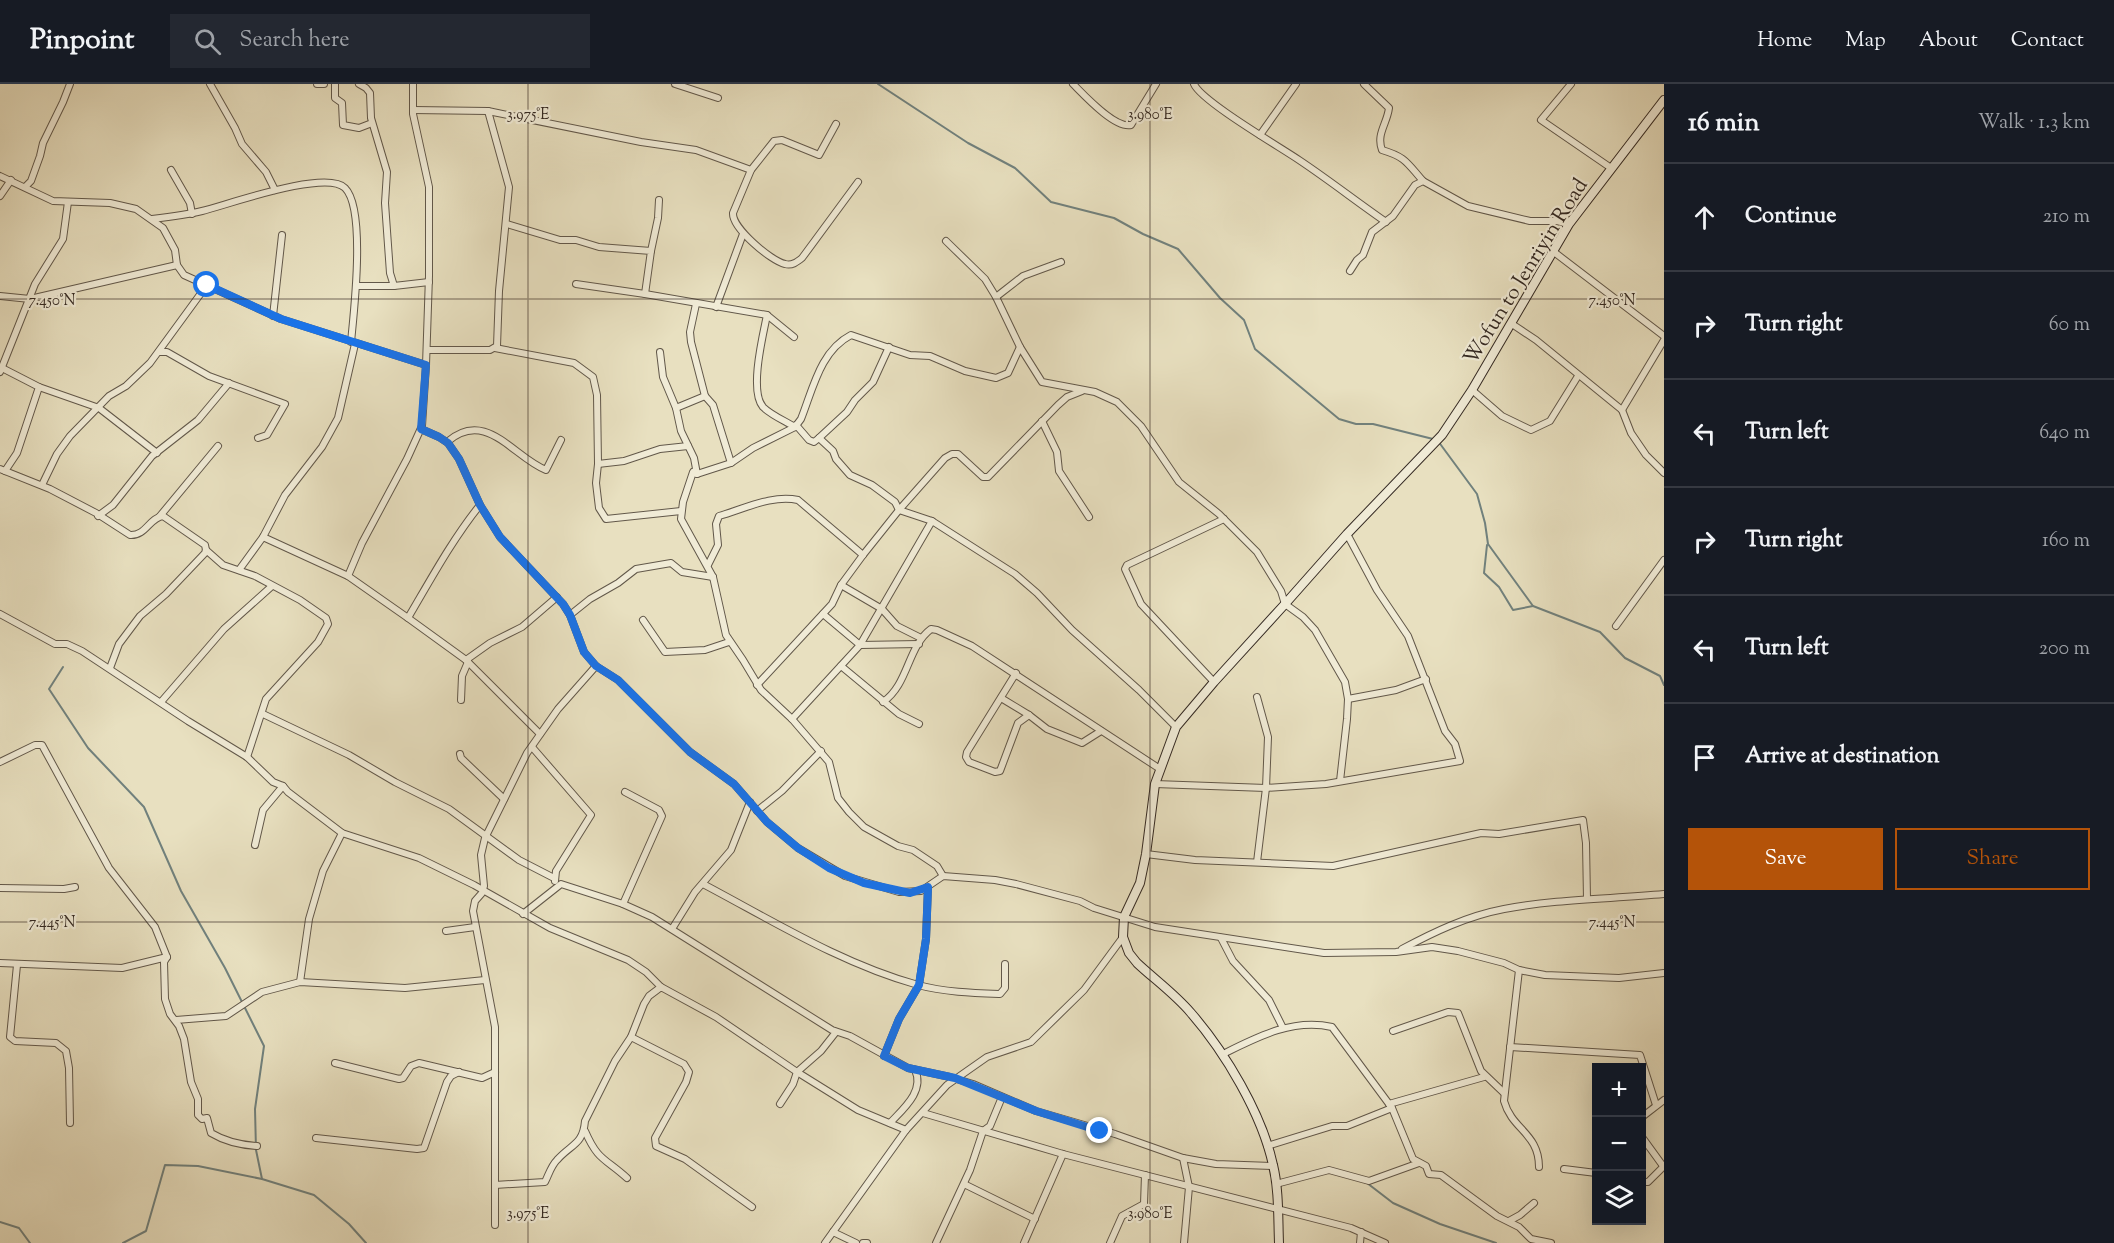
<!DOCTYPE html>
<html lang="en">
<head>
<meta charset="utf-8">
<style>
  body { margin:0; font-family:"Sorts Mill Goudy",serif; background:#242831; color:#f1f3f6 }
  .controls { position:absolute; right:18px; bottom:18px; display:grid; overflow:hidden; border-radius:0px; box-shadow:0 6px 24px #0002 }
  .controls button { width:54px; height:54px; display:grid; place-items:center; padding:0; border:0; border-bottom:2px solid #363941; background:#171b24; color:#f1f3f6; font:30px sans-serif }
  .stop { position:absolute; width:18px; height:18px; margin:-14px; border:4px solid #1a73e8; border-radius:50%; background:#fff }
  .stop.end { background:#1a73e8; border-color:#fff; box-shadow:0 2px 6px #0008 }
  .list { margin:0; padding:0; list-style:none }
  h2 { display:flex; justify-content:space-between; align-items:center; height:78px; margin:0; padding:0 24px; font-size:26px }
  h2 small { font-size:20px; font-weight:400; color:#9ea1a6 }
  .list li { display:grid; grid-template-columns:39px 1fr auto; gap:18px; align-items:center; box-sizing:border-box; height:108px; padding:0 24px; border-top:2px solid #363941 }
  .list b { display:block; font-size:22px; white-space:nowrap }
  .list em { font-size:20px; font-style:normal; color:#9ea1a6 }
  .actions { display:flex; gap:12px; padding:18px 24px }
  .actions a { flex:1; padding:14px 0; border:2px solid #b45309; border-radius:0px; text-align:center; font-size:21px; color:#b45309 }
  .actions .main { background:#b45309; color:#fff }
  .icon { flex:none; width:33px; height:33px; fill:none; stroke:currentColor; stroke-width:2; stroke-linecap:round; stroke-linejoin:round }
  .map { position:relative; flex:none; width:1664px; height:1159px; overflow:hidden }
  header { display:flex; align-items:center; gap:36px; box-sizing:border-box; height:84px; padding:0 30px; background:#171b24; border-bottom:2px solid #363941 }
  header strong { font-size:28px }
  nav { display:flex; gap:33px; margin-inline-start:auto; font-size:21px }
  .search { width:420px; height:54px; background:#242831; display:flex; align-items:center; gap:15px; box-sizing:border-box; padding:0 21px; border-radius:0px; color:#9ea1a6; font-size:22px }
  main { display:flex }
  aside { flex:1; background:#171b24 }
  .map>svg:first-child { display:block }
</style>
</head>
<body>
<header>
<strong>Pinpoint</strong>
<div class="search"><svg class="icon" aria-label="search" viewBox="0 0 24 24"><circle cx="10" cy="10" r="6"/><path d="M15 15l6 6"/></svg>Search here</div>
<nav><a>Home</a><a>Map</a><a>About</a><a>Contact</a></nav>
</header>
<main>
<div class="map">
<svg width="1664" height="1159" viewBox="0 0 1664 1159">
  <rect width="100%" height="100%" fill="#e8e0c0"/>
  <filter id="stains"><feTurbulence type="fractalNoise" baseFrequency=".00333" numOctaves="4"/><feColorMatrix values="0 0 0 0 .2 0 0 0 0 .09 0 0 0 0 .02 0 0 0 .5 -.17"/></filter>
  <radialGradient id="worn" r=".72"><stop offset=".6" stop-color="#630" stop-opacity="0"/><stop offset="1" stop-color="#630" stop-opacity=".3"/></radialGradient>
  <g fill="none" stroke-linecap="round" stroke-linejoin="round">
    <g stroke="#71817d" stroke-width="2">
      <path d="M 878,0 L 968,59 L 1015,84 L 1051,118 L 1114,134 L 1143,150 L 1178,165 L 1220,214 L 1244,236 L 1255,265 L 1339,335 L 1356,340 L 1373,340 L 1433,355"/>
      <path d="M 1438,357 L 1477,410 L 1485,439 L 1488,460 L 1533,522 L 1600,548 L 1625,574 L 1660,592 L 1664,601"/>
      <path d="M 1487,461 L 1484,489 L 1499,503 L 1513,526 L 1533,522"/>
      <path d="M 63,583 L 49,605 L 88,664 L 144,723 L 181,807 L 225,884 L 264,962 L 255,1025 L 256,1066 L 262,1095"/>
      <path d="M 1367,1099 L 1393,1119 L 1440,1140 L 1496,1159"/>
      <path d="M 0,1138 L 19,1144 L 30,1159"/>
      <path d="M 123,1159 L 146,1147 L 165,1081 L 198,1082 L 262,1095 L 314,1111 L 349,1140 L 366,1159"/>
    </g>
    <defs>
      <g id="street">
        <path d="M 210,0 L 235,44 L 242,60 L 266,88 L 275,106"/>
        <path d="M 317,0 L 324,0"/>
        <path d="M 335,0 L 335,14 L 342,19 L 343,41 L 359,44 L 372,39"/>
        <path d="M 359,0 L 366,4 L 370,9 L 371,34 L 387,88 L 385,119 L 390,189 L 394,202"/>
        <path d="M 675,0 L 718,14"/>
        <path d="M 1073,0 C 1084,11 1115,45 1131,41 L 1156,0"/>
        <path d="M 1194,0 C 1201,17 1280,63 1299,76 C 1329,96 1357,118 1386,138"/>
        <path d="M 1364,0 L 1389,24 C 1387,40 1376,50 1382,66 C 1406,73 1407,79 1423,97"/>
        <path d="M 1571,0 L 1541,36 L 1611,84"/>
        <path d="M 413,26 L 488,27 L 641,58 L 696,66 L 751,86"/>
        <path d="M 836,40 L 819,71 L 782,56 L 774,57 L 751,86 L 733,129 C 732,144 771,177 785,180 C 792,182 797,178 802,174 L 858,98"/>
        <path d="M 1260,51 L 1296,0"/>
        <path d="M 171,86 L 190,119 L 192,130"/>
        <path d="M 0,92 L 53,117 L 110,119 L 136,125 L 163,144 L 175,166 L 177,181 L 184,191 L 281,235 L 426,281"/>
        <path d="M 25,103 L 31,97 L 40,72 L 43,59 L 63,18 L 70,0"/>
        <path d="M 0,112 L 11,96"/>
        <path d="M 152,135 C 169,133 186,131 202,127 C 227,121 326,85 345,104 C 366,125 354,227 351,258"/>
        <path d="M 507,140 L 560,156 L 576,156 L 599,163 L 651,167 L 645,210"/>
        <path d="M 946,157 L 985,195 L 996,213 L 1020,263"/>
        <path d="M 651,167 L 658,134 L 659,116"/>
        <path d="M 1554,168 L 1664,252"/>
        <path d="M 1350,187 L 1357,176 L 1363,171 L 1372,148 L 1393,132 L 1415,101 L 1423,97 L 1468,122 L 1530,137 L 1557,137 L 1569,140"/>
        <path d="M 576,200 L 645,210 L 767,231 L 794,253"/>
        <path d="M 357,202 L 394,202 L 429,198"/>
        <path d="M 0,212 L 30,215 L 177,181"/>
        <path d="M 996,213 L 1023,192 L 1061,178"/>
        <path d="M 716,223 L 743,150"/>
        <path d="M 767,231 C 763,251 749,307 763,323 C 771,331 785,337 795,343"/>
        <path d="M 273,232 L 282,151"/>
        <path d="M 1512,240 L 1536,256 L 1622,326 L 1631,349 L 1646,371 L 1664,389"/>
        <path d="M 495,264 L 574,279 L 593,293 L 597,311 L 598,380 L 596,399 L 599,424 L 606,435 L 681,427"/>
        <path d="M 427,266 L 490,266 L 497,262 L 499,207 L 509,103 L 488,27"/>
        <path d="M 159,268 L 167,268 L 209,292 L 285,320 L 267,351 L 258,354"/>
        <path d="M 660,268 L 663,293 L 676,324 L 681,347 L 694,374 L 697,390 L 693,388 L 683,418 L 681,435 L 713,493 L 726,551 L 743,576 L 761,606 L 792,635 L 829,678 L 838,714 L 849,728 L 864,743 L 898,762 L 913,766 L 937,782 L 943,792"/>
        <path d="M 2,284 L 39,303 L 17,369 L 5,387"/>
        <path d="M 0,288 L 35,200 L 63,155 L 68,118"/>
        <path d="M 39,303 L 99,324 L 157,369"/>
        <path d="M 1472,306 L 1502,332 L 1531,346 L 1550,337 L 1578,292"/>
        <path d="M 705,312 L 713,321 L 731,379"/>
        <path d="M 676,324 L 705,312 L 691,258 L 690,248 L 696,220"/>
        <path d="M 1622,326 L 1664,256"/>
        <path d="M 1042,337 L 1057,368 L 1059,387 L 1089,433"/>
        <path d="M 796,341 L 809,356 L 814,358 L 819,354 L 847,328 L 855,316 L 873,298 L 889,263"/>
        <path d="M 421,345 L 439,353 L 448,359 L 459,375 L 480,421 L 500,453 L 563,520 L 570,531 L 584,568 L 596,582 L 618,596 L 690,668 L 734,700 L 767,738 L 798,764 L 845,792 L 899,808 L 921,807 L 943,792 L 995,796 L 1016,800 L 1080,817 L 1094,824 L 1155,843 L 1324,869 L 1396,868 L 1432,863 L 1458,867 L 1504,879 L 1519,886 L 1545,891 L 1619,894 L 1664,889"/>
        <path d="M 819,354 L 833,367 L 836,375 L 850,391 L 872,401 L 895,418 L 899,426 L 932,437 L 1015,490 L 1037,509 L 1072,546 L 1139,606 L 1176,643"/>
        <path d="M 447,358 C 486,324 513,373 546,386 L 561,356"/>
        <path d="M 598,380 L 624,377 L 660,365 L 688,362"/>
        <path d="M 0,385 L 50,405 L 96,429 L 130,451 C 146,452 149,434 163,432 L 205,461 L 206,466 L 205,469 L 166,510 L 140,532 L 119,560 L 110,584"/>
        <path d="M 697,390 L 731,379 L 753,364 L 795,343 L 801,335 C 813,305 820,267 851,251 L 910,271 L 930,272 L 965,287 L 996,294 L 1008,289 L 1020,263 L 1042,298 L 1095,308 L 1117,318 L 1141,342 L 1179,398 L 1219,430 L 1257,468 L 1281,507 L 1285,520 L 1303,533 L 1315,546 L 1345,598 L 1348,615 L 1347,635 L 1340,697"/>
        <path d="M 42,401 L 57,370 L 70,352 L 109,312 L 126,302 L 150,279 L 207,201"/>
        <path d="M 98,432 L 113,421 L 152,372 L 198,336 L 229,299"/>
        <path d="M 160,432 L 218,362"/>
        <path d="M 263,453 L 348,492 L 408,534 L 466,576 L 540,650"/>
        <path d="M 206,466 L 223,481 L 255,492 L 300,516 L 326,534 L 328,540 L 318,558 L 266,615 L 247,673"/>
        <path d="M 708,481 L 718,461 L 716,440 L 719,432 C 744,425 773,410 798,416 L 863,471"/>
        <path d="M 239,486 L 263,453 L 285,411 L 322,363 L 338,334 L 355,260"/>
        <path d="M 348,492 L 362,459 L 407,375 L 422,342 L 426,281 L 429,192 L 429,103 L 413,30 L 413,0"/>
        <path d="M 841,501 L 882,525 L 897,542 L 921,554"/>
        <path d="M 0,530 L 55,560 L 67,560 L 82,567 L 188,637 L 247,673 L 273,698 L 283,702 L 288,708 L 342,749 L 419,774 L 474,801 L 550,844 L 628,876 L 646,888 L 661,903"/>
        <path d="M 823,530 L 860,561 L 919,560"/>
        <path d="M 570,531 L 590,515 L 618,499 L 636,485 L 671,479 L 682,488 L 713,493"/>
        <path d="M 408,534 C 431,495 452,456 480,421"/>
        <path d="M 643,536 L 665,568 L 705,566 L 729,558"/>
        <path d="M 1616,542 L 1664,476"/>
        <path d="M 466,576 L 490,559 L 522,543 L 557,513"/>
        <path d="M 841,582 L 899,630 L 919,640"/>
        <path d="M 1016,589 L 967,668 L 966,673 L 969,678 L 995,688 L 1000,687 L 1018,639 L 1029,631"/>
        <path d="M 1214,598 L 1141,520 L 1125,485 L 1127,481 L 1224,435"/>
        <path d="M 757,601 L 832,520 L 841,501 L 863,471 L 899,426 L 945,374 L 952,370 L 958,370 L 983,393 L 988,393 L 1058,321 L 1067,313 L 1082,307"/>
        <path d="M 1001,614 L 1029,631 L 1047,645 L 1082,659 L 1101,647"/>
        <path d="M 1348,615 L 1396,606 L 1426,595"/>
        <path d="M 461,616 L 462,592 L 468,578"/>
        <path d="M 161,618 L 224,545 L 272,502"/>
        <path d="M 883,618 C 909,600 907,563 931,545 L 937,546 L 972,562 L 1160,685"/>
        <path d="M 263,630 L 349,671 L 395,698 L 449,725 L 519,776 L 554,794"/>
        <path d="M 792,635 L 860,561 L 932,437"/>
        <path d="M 532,663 L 591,731 L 556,787 L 555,797"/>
        <path d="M 460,670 L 461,674 L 504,715"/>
        <path d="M 0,678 L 35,661 L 42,661 L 109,784 L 155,843 L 167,873 L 164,878 L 165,915 L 170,930 L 179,942 L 184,955 L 191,998 L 198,1015 L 198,1031 L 202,1035 L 207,1034 L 211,1049 C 226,1058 240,1061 257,1062"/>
        <path d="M 1155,700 L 1266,704 L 1326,700 L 1460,677 L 1455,660 L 1445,647 L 1408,552 L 1377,506 L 1347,450"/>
        <path d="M 757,727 L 782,707 L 821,667"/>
        <path d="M 255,761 L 263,726 L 283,702"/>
        <path d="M 1146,770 L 1195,776 L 1333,782 L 1481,749 L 1499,750 L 1583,736 L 1586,759 L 1587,815"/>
        <path d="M 1257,778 L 1266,704 L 1268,653 L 1257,613"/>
        <path d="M 703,800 C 773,837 842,880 918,901 C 944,908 973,909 1000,910 L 1005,904 L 1005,880"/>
        <path d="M 0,804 L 64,805 L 75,803"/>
        <path d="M 623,820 L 662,732 L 659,726 L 625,708"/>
        <path d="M 523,830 L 561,800 L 623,820 L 652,833 L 832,946 L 850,952 L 908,984 L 950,993 L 973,1000 L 1036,1027 L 1115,1050 L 1183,1074 L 1216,1080 L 1273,1082"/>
        <path d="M 672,845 L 695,808 L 731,766 L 750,718"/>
        <path d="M 446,847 L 475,843"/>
        <path d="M 1221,854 L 1233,877 L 1269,916 L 1283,944"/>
        <path d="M 1402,865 C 1434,848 1467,832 1504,825 C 1556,815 1611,815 1664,810"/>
        <path d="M 0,879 L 122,884 L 167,873"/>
        <path d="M 17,881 L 10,953 L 15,957 L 56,959 L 66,967 L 69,984 L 70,1039"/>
        <path d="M 1519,886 L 1504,1017 C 1512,1046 1539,1049 1539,1083"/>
        <path d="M 300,898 L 309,835 L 323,787 L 342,749"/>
        <path d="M 176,936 L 226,932 L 262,908 L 300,898 L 405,904 L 485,896"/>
        <path d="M 1393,947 L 1448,928 L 1458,929 L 1481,987 L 1504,1009"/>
        <path d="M 631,953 L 684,980 L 689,988 L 686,998 L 655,1054 L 656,1062 L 685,1075 L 752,1123"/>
        <path d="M 1510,963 L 1640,971 L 1656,1021"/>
        <path d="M 1223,970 C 1257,953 1293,934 1332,943 L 1392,1024 L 1413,1075 L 1426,1082 L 1429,1090 L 1441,1091 L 1497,1132 L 1519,1143 L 1531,1155 L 1551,1159"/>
        <path d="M 884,972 L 899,935 L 919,901 L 926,855 L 928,803"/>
        <path d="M 335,979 L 399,995 L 403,994 L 411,982 L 419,979 L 482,994 L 495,988"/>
        <path d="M 780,1020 L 793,1000 L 797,988 L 821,967 L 836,948"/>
        <path d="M 1389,1020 L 1484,993"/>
        <path d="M 923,1029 L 1063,1070 L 1351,1144 L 1385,1159"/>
        <path d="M 1642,1033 L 1664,1016"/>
        <path d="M 890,1039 C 903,1025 925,1007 915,986"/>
        <path d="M 585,1047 C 598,1077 605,1074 627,1094"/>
        <path d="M 1642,1053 L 1663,1082"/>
        <path d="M 316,1054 L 417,1065 L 424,1064 L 447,998 L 451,992 L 459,988"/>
        <path d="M 1267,1062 L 1332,1042 L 1347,1042 L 1392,1024"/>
        <path d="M 1183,1074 L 1189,1103 L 1184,1159"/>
        <path d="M 1564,1085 L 1596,1089"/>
        <path d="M 1642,1098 L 1648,1098 L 1664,1082"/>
        <path d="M 964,1100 L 1035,1135"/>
        <path d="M 1276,1100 L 1329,1086 L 1369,1097 L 1419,1079"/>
        <path d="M 495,1101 L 545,1098 C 549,1090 551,1082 557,1076 C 571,1060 583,1061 585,1037 L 615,977 L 631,953 L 644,920 L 649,912 L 661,903 L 716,933 L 797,988 L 858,1026 L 906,1046"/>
        <path d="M 1509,1137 L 1520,1131 L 1534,1119"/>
        <path d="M 495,1141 L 495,943 L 473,827 L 475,817 L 482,809 L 484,802 L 481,771 L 485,754 L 527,669 L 558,625 L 596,582"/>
        <path d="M 833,1148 L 856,1159"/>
        <path d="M 825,1159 L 906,1046 L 947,1001 L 987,973 L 1031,958 L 1084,906 L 1123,853"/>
        <path d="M 863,1159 L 867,1159"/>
        <path d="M 936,1159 L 970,1086 L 983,1047 L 990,1042 L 1002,1013"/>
        <path d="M 1024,1159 L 1063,1070"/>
        <path d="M 1110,1159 L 1122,1132 L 1144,1120 L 1145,1091"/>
        <path d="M 1360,1159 L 1361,1148"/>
      </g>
      <path id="secondary" d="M 1279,1159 C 1278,1133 1279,1106 1273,1081 C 1262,1030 1225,968 1191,929 C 1175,910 1154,895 1137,879 L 1129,869 L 1123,853 L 1124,833 L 1140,799 L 1146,770 L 1155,700 L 1176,643 L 1214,598 L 1285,520 L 1347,450 L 1442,351 L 1472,306 L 1569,140 L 1664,16"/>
    </defs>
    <use href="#street" stroke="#62584a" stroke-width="8"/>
    <use href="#secondary" stroke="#352a23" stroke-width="10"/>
    <use href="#street" stroke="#f0ebd6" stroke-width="6"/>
    <use href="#secondary" stroke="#f0ebd6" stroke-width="8"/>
  </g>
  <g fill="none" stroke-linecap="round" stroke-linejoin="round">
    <path stroke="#1a73e8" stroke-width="8" d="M 207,201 L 281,235 L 426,281 L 421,345 L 439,353 L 448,359 L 459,375 L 480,421 L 500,453 L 563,520 L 570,531 L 584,568 L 596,582 L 618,596 L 690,668 L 734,700 L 767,738 L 798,764 L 829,784 L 864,799 L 910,809 L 928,803 L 926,855 L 919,901 L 899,935 L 884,972 L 908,984 L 955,994 L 1036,1027 L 1100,1047"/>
  </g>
  <path fill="none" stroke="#352a23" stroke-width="1.5" stroke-opacity="0.45" d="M 528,0 L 528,1159M 1150,0 L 1150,1159M 0,215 L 1664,215M 0,838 L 1664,838"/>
  <g text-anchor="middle" stroke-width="4.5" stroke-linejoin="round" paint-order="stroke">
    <g font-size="21" fill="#352a23" stroke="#f0ebd6">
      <text transform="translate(1525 187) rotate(-58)" y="7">Wofun to Jenriyin Road</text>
    </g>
  </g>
  <g font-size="15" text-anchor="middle" fill="#352a23" stroke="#f0ebd6" stroke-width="4.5" stroke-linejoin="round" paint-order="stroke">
    <text x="528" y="35">3.975°E</text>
    <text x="1150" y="35">3.980°E</text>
    <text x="52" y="221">7.450°N</text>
    <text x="1612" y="221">7.450°N</text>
    <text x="52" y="843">7.445°N</text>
    <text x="1612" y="843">7.445°N</text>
    <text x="528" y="1134">3.975°E</text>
    <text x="1150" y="1134">3.980°E</text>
  </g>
  <rect width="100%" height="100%" filter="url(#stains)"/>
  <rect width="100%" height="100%" fill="url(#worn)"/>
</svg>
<div class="controls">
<button>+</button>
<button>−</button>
<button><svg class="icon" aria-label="layers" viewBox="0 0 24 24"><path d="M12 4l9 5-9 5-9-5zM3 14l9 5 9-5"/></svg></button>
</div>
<div class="stop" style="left:207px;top:201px"></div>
<div class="stop end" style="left:1100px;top:1047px"></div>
</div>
<aside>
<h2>16 min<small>Walk · 1.3 km</small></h2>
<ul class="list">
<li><svg class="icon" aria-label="ahead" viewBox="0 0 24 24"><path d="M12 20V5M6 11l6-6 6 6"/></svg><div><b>Continue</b></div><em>210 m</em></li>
<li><svg class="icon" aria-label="right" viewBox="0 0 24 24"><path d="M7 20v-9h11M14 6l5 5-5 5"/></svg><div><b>Turn right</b></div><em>60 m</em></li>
<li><svg class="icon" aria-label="left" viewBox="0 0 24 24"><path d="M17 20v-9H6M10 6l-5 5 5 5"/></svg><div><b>Turn left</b></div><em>640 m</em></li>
<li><svg class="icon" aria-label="right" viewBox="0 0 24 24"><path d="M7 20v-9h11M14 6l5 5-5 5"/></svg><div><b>Turn right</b></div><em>160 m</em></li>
<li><svg class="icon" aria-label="left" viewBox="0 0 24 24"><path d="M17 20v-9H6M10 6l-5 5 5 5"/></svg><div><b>Turn left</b></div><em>200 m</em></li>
<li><svg class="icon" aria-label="arrive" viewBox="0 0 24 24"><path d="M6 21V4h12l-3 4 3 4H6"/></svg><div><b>Arrive at destination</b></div></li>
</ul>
<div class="actions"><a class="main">Save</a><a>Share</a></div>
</aside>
</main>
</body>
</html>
